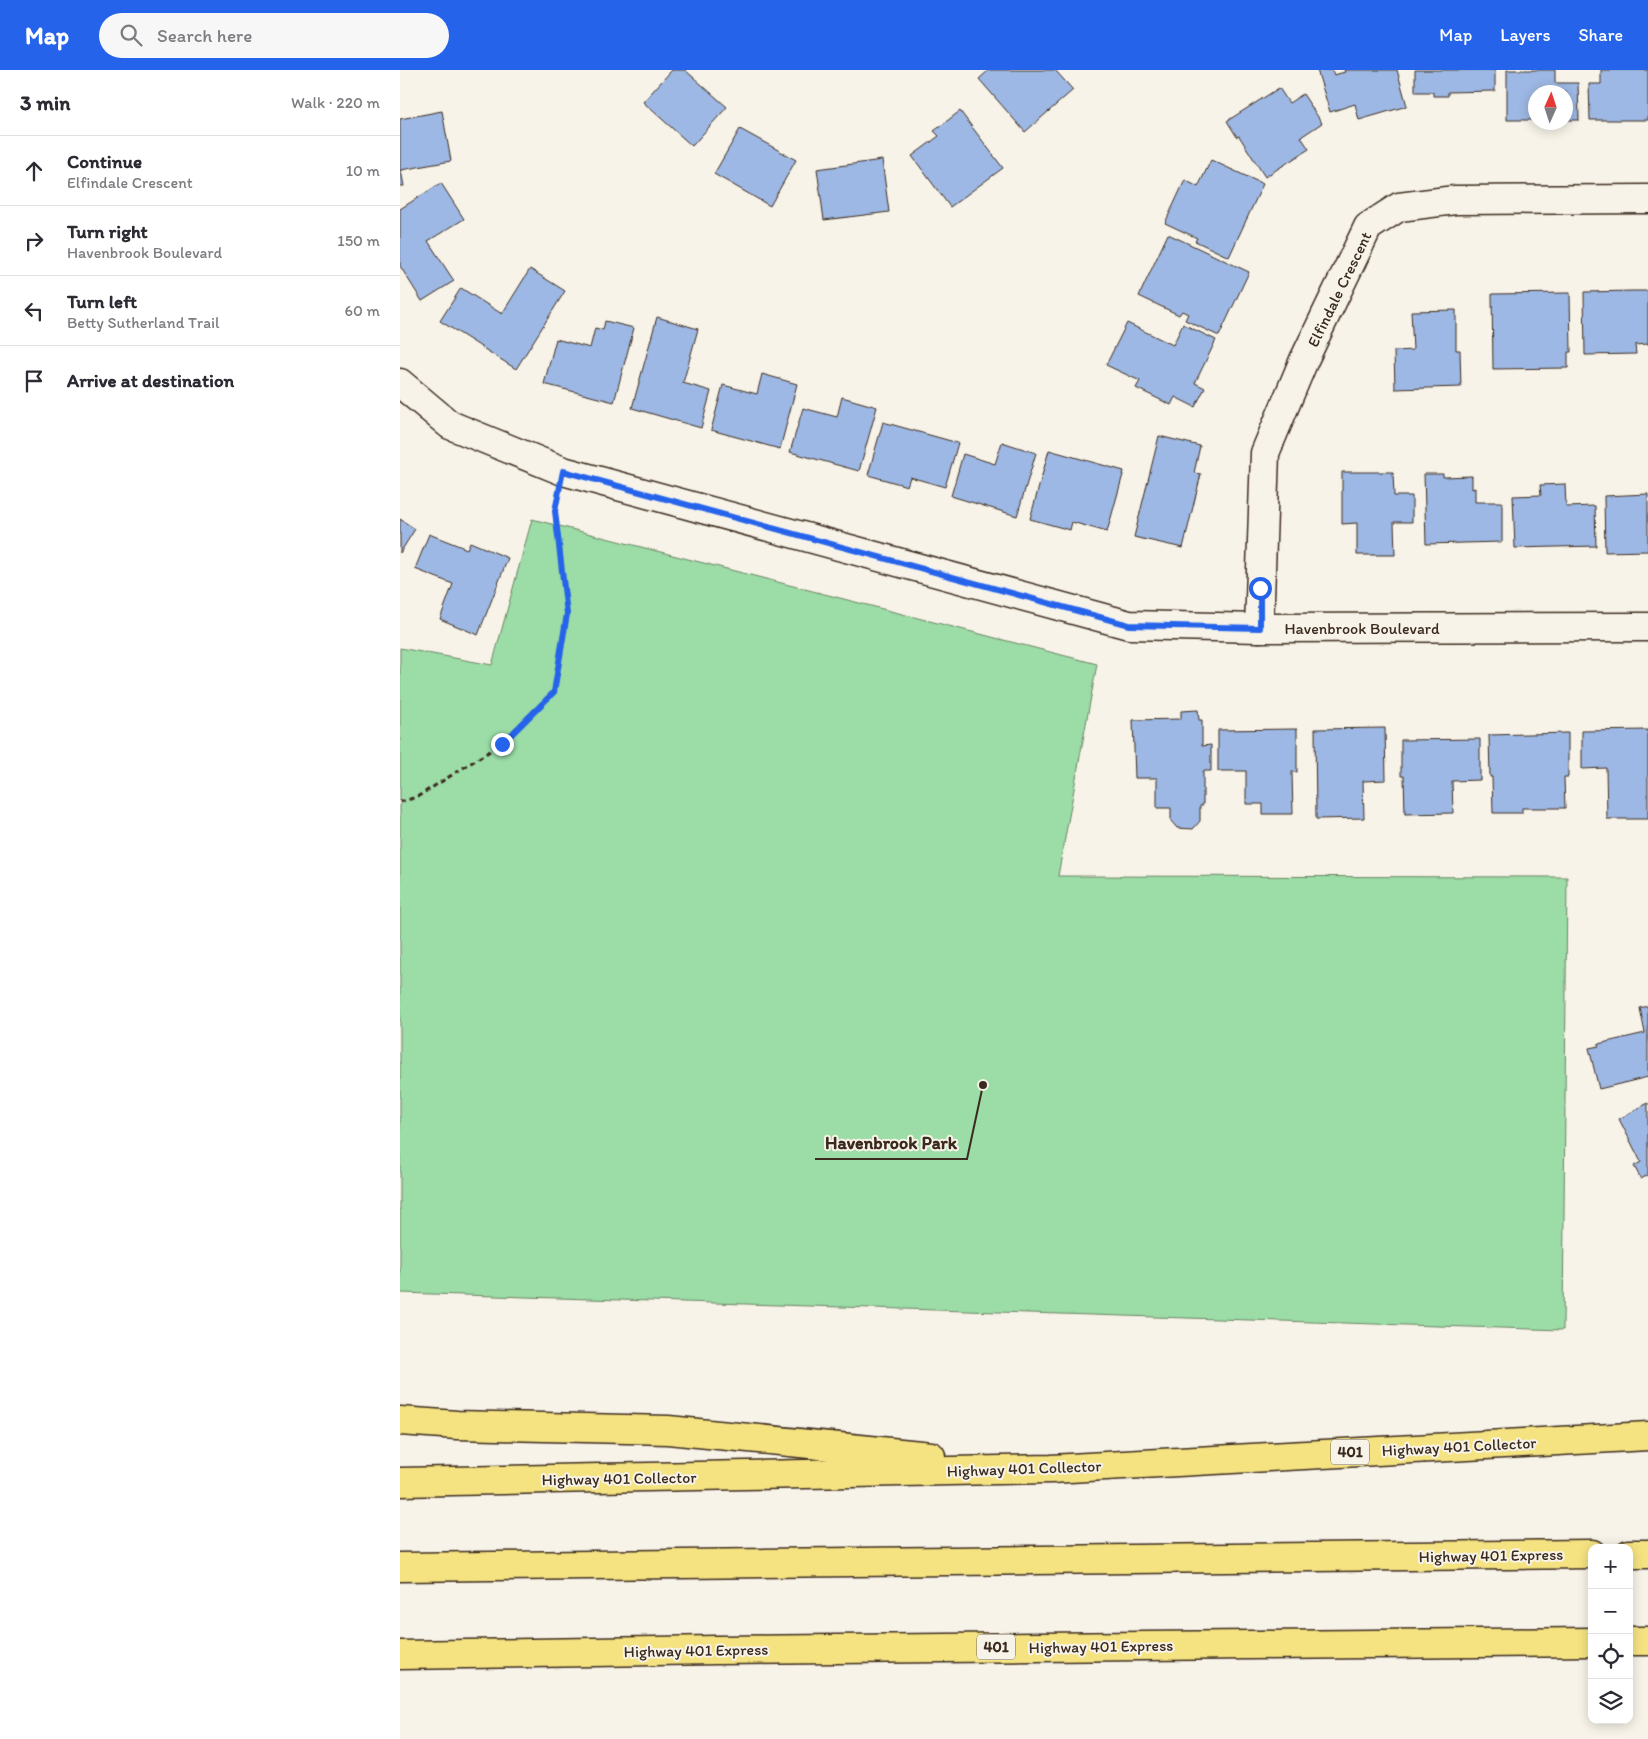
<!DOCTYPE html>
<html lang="en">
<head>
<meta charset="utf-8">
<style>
  body { margin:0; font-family:Itim,sans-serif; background:#f7f7f7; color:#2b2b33 }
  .controls { position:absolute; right:15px; bottom:15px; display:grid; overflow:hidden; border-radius:10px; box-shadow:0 2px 12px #0003 }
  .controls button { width:45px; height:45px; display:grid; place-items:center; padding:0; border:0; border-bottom:1px solid #e1e1e2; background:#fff; color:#2b2b33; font:25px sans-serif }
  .compass { position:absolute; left:1128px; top:15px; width:45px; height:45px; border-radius:50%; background:#fff; box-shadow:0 2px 12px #0003; rotate:3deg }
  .stop { position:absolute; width:15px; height:15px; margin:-11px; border:4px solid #2563eb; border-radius:50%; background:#fff }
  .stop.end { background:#2563eb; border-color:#fff; box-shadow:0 1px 5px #0008 }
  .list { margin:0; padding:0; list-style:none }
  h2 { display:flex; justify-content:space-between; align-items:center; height:65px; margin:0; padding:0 20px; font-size:21px }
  h2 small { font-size:16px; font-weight:400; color:#7c7c81 }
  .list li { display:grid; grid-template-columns:32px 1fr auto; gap:15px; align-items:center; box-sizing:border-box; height:70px; padding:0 20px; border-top:1px solid #e1e1e2 }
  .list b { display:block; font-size:19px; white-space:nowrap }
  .list p { margin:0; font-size:16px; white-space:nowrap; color:#7c7c81 }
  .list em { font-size:16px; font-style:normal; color:#7c7c81 }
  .icon { flex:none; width:28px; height:28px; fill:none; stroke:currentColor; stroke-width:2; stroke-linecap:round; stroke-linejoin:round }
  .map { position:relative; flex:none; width:1248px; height:1669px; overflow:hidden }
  header { display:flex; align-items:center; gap:30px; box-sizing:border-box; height:70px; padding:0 25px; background:#2563eb; color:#fff }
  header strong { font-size:24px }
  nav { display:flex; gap:28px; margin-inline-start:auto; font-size:18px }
  .search { width:350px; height:45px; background:#f7f7f7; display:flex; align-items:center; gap:12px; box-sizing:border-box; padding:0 18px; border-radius:28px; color:#7c7c81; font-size:19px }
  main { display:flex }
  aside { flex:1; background:#fff }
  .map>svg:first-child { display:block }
</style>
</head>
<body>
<header>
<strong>Map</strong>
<div class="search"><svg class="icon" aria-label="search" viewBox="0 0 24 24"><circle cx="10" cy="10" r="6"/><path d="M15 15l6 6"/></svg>Search here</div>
<nav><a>Map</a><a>Layers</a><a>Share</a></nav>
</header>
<main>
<aside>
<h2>3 min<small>Walk · 220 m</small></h2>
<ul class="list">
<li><svg class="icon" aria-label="ahead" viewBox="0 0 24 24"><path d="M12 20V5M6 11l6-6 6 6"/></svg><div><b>Continue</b><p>Elfindale Crescent</p></div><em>10 m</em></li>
<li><svg class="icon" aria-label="right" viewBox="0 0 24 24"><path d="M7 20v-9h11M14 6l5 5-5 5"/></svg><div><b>Turn right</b><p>Havenbrook Boulevard</p></div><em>150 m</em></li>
<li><svg class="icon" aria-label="left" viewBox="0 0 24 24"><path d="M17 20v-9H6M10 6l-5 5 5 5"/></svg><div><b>Turn left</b><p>Betty Sutherland Trail</p></div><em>60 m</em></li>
<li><svg class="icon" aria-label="arrive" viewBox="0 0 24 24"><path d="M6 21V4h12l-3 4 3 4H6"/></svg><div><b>Arrive at destination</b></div></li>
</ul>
</aside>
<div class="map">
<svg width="1248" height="1669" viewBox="0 0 1248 1669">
  <rect width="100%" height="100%" fill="#f7f3e8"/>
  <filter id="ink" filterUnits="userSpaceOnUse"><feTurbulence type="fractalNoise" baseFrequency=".02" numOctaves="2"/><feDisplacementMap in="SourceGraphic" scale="10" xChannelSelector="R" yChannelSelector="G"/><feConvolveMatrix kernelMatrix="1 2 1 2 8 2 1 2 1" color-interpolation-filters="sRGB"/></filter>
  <g filter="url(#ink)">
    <path fill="#9bdca7" stroke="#6b8362" d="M 132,449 L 697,594 L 658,806 L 1167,807 L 1163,1260 L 0,1223 L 0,578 L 92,595 Z"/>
    <g fill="#9db8e4" stroke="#3b2a1e">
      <path d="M 272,0 L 285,0 L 327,37 L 292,76 L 243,32 Z"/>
      <path d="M 589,0 L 655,0 L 673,20 L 625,62 L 579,9 Z"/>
      <path d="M 917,0 L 932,0 L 934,5 L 945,2 L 944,0 L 997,0 L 1007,36 L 959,50 L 955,34 L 930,42 Z"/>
      <path d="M 1015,0 L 1095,0 L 1095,21 L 1048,22 L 1048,26 L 1033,26 L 1033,22 L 1015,22 Z"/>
      <path d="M 1107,0 L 1155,0 L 1155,13 L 1178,13 L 1179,50 L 1166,50 L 1166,22 L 1136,22 L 1136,50 L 1107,50 Z"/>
      <path d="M 1201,0 L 1248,0 L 1248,50 L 1190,50 L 1189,14 L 1201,14 Z"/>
      <path d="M 879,18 L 889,33 L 903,24 L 922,53 L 901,67 L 909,79 L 865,107 L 839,66 L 837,67 L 827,51 Z"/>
      <path d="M 42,41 L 51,91 L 1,100 L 4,116 L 0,116 L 0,49 Z"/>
      <path d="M 560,41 L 603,98 L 550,137 L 512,86 L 539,66 L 534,61 Z"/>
      <path d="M 340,59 L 396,90 L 370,136 L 314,104 Z"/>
      <path d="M 482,90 L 489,142 L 424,150 L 417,99 Z"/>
      <path d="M 811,90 L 863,114 L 829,187 L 795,171 L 797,168 L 765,153 L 785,110 L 798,117 Z"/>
      <path d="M 41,113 L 64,149 L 28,171 L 54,211 L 22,231 L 0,196 L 0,139 Z"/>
      <path d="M 768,164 L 849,202 L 819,266 L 785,250 L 788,244 L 782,241 L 779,245 L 739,226 Z"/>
      <path d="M 130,199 L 165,221 L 116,299 L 40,251 L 61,218 L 102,244 Z"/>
      <path d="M 1233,221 L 1248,221 L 1248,274 L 1235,275 L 1236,284 L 1185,285 L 1184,222 Z"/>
      <path d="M 1170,223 L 1171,282 L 1168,282 L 1168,298 L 1093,299 L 1092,224 Z"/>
      <path d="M 1056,240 L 1056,280 L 1060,280 L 1061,317 L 995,319 L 994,281 L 1013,280 L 1011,241 Z"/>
      <path d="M 257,247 L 298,259 L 283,313 L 311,321 L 301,358 L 232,338 Z"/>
      <path d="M 205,251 L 234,258 L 214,332 L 144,314 L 156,269 L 190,278 L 195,258 L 203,260 Z"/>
      <path d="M 727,253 L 773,275 L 783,254 L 816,270 L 795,313 L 805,318 L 795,337 L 775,327 L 771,335 L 736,318 L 740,311 L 706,295 Z"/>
      <path d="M 362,304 L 397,314 L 380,379 L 311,360 L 323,315 L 357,324 Z"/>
      <path d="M 442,327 L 477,337 L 459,401 L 390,382 L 403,338 L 437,347 Z"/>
      <path d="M 483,352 L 558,373 L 545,417 L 510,407 L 507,416 L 468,405 Z"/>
      <path d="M 759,366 L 800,376 L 794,403 L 801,404 L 783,478 L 734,467 Z"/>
      <path d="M 602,372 L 636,383 L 617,446 L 551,426 L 563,384 L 595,394 Z"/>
      <path d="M 649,380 L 724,401 L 707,462 L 672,452 L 670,460 L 630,449 Z"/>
      <path d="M 942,402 L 993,402 L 994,426 L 1012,426 L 1012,452 L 994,452 L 995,485 L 957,485 L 957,453 L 942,454 Z"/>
      <path d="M 1024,404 L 1043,404 L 1043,407 L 1072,406 L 1072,419 L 1075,418 L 1075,432 L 1102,432 L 1102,472 L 1026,474 Z"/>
      <path d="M 1165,414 L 1166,437 L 1195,436 L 1196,476 L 1115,478 L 1113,426 L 1141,425 L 1140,415 Z"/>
      <path d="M 1248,424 L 1248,481 L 1205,482 L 1204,426 Z"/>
      <path d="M 0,449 L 15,459 L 0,483 Z"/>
      <path d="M 29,464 L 67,479 L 70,472 L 108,488 L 78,565 L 40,549 L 53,514 L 15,499 Z"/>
      <path d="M 798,640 L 799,650 L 802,650 L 802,676 L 811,675 L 811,701 L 803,701 L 803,735 L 800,736 L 800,751 L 793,759 L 777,758 L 771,751 L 771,738 L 757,738 L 757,708 L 735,708 L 733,650 L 781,649 L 781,641 Z"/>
      <path d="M 985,658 L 986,710 L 963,711 L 964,748 L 916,749 L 915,659 Z"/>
      <path d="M 897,659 L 897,702 L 892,702 L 893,744 L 863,744 L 863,734 L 846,734 L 846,701 L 818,701 L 818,660 Z"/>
      <path d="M 1248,660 L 1248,749 L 1207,749 L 1206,698 L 1182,699 L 1182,661 Z"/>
      <path d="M 1168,663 L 1168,707 L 1164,707 L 1165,738 L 1122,738 L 1122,743 L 1093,743 L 1092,707 L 1090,707 L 1089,665 Z"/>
      <path d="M 1080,669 L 1080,710 L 1052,711 L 1053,743 L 1005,744 L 1004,706 L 1001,706 L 1001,670 Z"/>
      <path d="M 1248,936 L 1248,1007 L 1199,1019 L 1189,978 L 1199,976 L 1198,974 L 1245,963 L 1240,938 Z"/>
      <path d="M 1248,1033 L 1248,1105 L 1241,1109 L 1234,1096 L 1241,1092 L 1219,1049 Z"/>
    </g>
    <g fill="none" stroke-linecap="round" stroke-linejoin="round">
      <defs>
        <g id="minor">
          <path d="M 0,313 L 50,355 L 163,401 L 729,555 L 859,558 L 1248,557"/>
          <path d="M 859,558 L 865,383 L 904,290 L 968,157 L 999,137 L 1055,130 L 1248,129"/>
        </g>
        <g id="highway">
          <path d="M 0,1351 L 57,1355 L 268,1360 L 531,1386"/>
          <path d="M 0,1412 L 651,1399 L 1248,1366"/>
          <path d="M 1229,1484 L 1248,1484"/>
          <path d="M 0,1497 L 1192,1484"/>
          <path d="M 1229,1571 L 1248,1571"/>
          <path d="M 0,1585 L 316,1580 L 1192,1572"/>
        </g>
      </defs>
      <use href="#minor" stroke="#3b2a1e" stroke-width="31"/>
      <use href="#highway" stroke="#3b2a1e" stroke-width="31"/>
      <path stroke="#3b2a1e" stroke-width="3" stroke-dasharray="5 4" stroke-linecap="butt" d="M 0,732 L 17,727 L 101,674 L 154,622 L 167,544 L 155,441 L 157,431"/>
      <use href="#minor" stroke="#f7f3e8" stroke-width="28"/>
      <use href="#highway" stroke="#f5e382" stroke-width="28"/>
    </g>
  </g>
  <g fill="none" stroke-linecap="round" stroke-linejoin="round" filter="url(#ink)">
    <path stroke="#2563eb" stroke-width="6" d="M 102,674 L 154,622 L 167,544 L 155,441 L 163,401 L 729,555 L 860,558 L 860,518"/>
  </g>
  <g text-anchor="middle" stroke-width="4" stroke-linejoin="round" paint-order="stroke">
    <g fill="#f7f3e8" stroke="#73665b" stroke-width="1">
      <rect x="931" y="1369.5" width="38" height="25" rx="4"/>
      <rect x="577" y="1564.5" width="38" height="25" rx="4"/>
    </g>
    <g font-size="15" font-weight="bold" fill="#3b2a1e">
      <text x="950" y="1387">401</text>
      <text x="596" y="1582">401</text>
    </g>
    <g font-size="16" fill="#3b2a1e" stroke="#f7f3e8">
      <text transform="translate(939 219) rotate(-64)" y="6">Elfindale Crescent</text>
      <text x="962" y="564">Havenbrook Boulevard</text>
      <text transform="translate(1059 1376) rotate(-3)" y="6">Highway 401 Collector</text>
      <text transform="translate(624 1398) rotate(-2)" y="6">Highway 401 Collector</text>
      <text transform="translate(219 1408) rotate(-1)" y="6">Highway 401 Collector</text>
      <text transform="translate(1091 1485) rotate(-1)" y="6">Highway 401 Express</text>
      <text transform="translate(701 1576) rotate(-1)" y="6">Highway 401 Express</text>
      <text transform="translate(296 1580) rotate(-1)" y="6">Highway 401 Express</text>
    </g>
  </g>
  <path fill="none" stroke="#3b2a1e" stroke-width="2" d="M583 1015L567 1089H415"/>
  <circle fill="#3b2a1e" stroke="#f7f3e8" stroke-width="2" cx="583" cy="1015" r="5"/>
  <g font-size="18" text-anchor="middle" font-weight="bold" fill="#3b2a1e" stroke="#f7f3e8" stroke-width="4" stroke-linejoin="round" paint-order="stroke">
    <text x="491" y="1079">Havenbrook Park</text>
  </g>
</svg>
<div class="controls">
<button>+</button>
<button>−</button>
<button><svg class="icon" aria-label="locate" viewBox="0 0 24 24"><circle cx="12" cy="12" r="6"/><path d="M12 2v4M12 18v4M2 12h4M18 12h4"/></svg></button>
<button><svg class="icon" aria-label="layers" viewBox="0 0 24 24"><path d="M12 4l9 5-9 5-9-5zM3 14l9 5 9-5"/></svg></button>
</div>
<svg class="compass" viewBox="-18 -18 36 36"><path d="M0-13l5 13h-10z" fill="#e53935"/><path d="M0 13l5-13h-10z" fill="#7c7c81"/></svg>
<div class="stop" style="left:860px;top:518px"></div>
<div class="stop end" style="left:102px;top:674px"></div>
</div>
</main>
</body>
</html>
